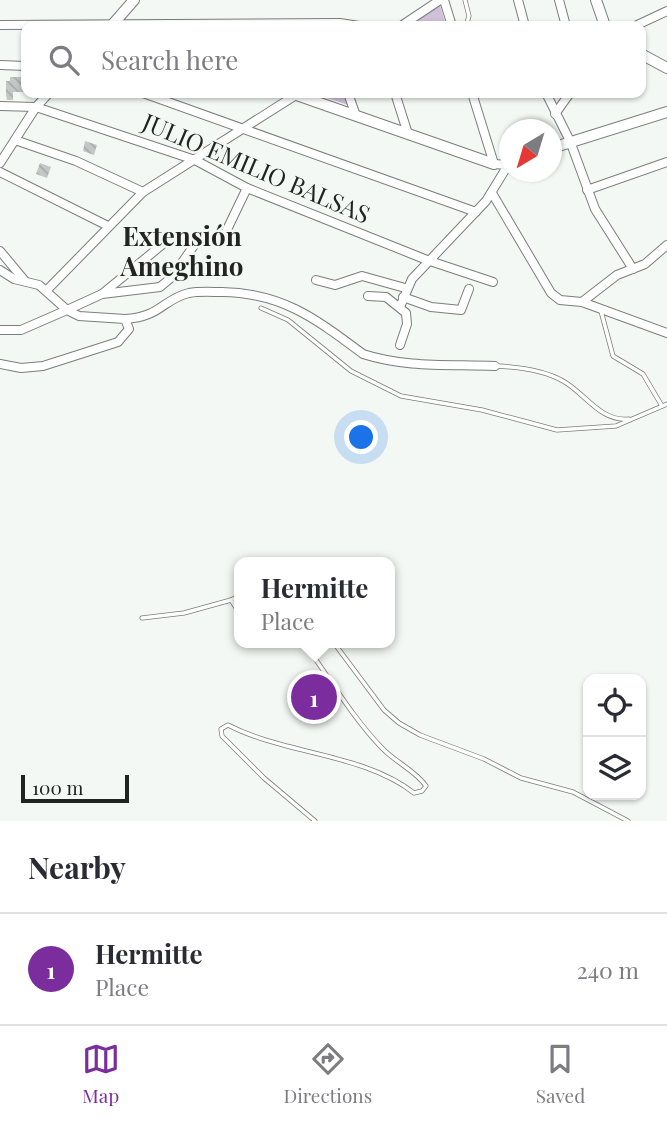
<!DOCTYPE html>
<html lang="en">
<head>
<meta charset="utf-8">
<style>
  body { margin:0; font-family:"Playfair Display",serif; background:#f7f7f7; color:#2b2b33 }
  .controls { position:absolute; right:21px; bottom:21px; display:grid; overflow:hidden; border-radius:14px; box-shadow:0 2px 5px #0004 }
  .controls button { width:63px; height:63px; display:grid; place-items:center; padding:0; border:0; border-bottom:2px solid #e1e1e2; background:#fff; color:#2b2b33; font:35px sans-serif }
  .compass { position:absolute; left:499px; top:119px; width:63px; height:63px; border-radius:50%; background:#fff; box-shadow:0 2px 5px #0004; rotate:218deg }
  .scale { position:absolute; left:21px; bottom:18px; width:108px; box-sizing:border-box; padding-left:7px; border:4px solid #222423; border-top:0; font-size:19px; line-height:24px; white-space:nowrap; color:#222423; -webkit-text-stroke:5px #f3f8f5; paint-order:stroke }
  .you { position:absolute; left:362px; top:438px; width:24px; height:24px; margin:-18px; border:5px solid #fff; border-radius:50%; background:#1a73e8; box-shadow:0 0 0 10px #1a73e833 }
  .badge { display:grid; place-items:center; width:46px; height:46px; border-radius:50%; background:#7b2d9e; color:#fff; font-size:23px; font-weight:700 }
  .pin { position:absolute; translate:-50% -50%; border:4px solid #fff; box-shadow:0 2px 7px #0006 }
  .popup { position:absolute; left:234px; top:557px; width:161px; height:91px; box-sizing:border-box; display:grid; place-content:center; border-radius:14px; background:#fff; filter:drop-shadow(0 2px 5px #0005); font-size:23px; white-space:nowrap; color:#7c7c81 }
  .popup b { font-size:26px; color:#2b2b33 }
  .popup::after { content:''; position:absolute; left:50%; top:100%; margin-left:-14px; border:14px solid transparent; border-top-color:#fff }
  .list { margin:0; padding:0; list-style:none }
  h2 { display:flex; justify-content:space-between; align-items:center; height:91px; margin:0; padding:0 28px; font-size:30px }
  h2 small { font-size:23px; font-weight:400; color:#7c7c81 }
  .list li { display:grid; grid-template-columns:46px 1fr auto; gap:21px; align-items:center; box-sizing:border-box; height:112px; padding:0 28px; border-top:2px solid #e1e1e2 }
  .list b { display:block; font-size:26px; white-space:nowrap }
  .list p { margin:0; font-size:23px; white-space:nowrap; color:#7c7c81 }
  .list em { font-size:23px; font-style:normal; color:#7c7c81 }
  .icon { flex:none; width:38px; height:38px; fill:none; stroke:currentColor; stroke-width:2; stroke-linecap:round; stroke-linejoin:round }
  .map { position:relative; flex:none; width:667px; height:821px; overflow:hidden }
  .search { position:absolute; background:#fff; box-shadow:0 2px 5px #0004; left:21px; right:21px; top:21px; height:77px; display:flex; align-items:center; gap:18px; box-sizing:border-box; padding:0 24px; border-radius:14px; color:#7c7c81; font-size:26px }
  .sheet { height:203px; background:#fff }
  nav { display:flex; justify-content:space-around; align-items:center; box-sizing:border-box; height:98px; border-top:2px solid #e1e1e2; background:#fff; font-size:19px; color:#7c7c81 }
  nav a { display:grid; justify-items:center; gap:4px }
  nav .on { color:#7b2d9e }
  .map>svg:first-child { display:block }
</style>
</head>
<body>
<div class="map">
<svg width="667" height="821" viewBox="0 0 667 821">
  <defs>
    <pattern id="park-crowns" width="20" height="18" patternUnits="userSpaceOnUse" patternTransform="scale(1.75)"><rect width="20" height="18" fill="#d0c0d9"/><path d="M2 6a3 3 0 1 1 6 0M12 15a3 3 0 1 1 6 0" fill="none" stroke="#b2a5ba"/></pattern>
    <pattern id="building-back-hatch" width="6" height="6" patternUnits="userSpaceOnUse" patternTransform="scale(1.75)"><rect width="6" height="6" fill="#c3c7c5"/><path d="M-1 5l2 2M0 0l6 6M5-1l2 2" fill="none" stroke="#a7aba9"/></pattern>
  </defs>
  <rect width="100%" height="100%" fill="#f3f8f5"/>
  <g fill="url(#park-crowns)">
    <path d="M 440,5 L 446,26 L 407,26 Z"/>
    <path d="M 313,93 L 344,93 L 348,105 Z"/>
  </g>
  <g fill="url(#building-back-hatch)">
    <path d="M 10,77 L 22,77 L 22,81 L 26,81 L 26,92 L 13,92 L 13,100 L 7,100 L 6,95 L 6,81 L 10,81 Z"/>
    <path d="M 85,141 L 97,145 L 94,155 L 83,151 Z"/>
    <path d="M 40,163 L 51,167 L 47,178 L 36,174 Z"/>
  </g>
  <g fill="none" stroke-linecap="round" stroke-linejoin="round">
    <defs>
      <g id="lane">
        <path d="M 465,0 L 469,16 L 466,26"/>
        <path d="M 261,308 L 288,320 L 351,371 L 401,396 L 482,410 L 557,430 L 616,426 L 667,404"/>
        <path d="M 601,311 L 613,356 L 643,374 L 662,406"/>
        <path d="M 497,366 C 519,367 544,370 563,381 C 585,393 600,422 629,419"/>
        <path d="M 231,600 L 239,596"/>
        <path d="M 142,618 L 184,613 L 231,600 L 239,612"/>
        <path d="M 304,643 C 329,677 352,717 382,748 C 395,762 416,771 426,786 L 422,791 L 414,793 C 363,753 286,755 228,725 L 221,729 L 222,736 L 264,778 L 315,821"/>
        <path d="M 334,643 L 384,710 L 399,723 L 420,735 L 484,759 L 521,778 L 573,792 L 628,821"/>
      </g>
      <g id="street">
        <path d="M 444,0 L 452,26"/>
        <path d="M 518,0 L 525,26"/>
        <path d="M 559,0 L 566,26"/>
        <path d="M 0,25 L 340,23 L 359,26"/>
        <path d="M 401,26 L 440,0"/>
        <path d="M 635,26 L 667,11"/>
        <path d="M 0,65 L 26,66"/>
        <path d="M 143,93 L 476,212"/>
        <path d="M 348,93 L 356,116"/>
        <path d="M 395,93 L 408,134"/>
        <path d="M 546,93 L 570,141 L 595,209 L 633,269"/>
        <path d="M 0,106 L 36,107 L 195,160 L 247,188 L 427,260 L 493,282"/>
        <path d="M 555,114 L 570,93"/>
        <path d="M 15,140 L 76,161 L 143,192"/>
        <path d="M 0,163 L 36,107 L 49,93"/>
        <path d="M 0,172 L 108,226"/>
        <path d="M 587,190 L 667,162"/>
        <path d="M 492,193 L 551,293 L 560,300 L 582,302 L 667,333"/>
        <path d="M 222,240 L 247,188"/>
        <path d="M 0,251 L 25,281"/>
        <path d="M 0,270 L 14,279 L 39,285 L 67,310 L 102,294 L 160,287 L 172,277 L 195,244"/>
        <path d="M 316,280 L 335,285 L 362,276 L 405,288"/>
        <path d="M 47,290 L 143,192 L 299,93"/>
        <path d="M 102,294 L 163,244"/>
        <path d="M 368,296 L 386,297 L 406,313 L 407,324 L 400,345"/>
        <path d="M 403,297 L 431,307 L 461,310 L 469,289"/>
        <path d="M 582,302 L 617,275 L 645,264 L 667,245"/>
        <path d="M 400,307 L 412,279 L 486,201 L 508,165 L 494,164 L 472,93"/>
        <path d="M 125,319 C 161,317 163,299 189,293 C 199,291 212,292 222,292 C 283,293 316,319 363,354 C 406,368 451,364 495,366"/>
        <path d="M 0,330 L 21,330 L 67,310 L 79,316 L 125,319 L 129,329 L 118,342 L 43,366 L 21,368 L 0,364"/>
      </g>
      <g id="secondary">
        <path d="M 596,0 L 605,26"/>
        <path d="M 120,26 L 113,24 L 134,0"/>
        <path d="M 641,54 L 667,68"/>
        <path d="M 291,93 L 494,164"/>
        <path d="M 552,148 L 667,112"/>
        <path d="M 508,165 L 510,164"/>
      </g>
    </defs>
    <use href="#lane" stroke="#7a7e7c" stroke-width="5"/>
    <use href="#street" stroke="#7a7e7c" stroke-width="10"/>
    <use href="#secondary" stroke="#7a7e7c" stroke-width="12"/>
    <use href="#lane" stroke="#fff" stroke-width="3.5"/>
    <use href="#street" stroke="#fff" stroke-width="8"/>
    <use href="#secondary" stroke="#fff" stroke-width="10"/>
  </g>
  <g text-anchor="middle" stroke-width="5" stroke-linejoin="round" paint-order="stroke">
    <g font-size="24" fill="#222423" stroke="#f3f8f5">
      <text transform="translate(256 169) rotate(23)" y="8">JULIO EMILIO BALSAS</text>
    </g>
    <g font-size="26" font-weight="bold" fill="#222423" stroke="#f3f8f5">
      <text x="182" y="246">Extensión<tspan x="182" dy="30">Ameghino</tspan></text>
    </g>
  </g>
</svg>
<div class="controls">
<button><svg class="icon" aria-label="locate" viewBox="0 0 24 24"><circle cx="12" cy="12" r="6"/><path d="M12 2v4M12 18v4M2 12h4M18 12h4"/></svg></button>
<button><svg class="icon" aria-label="layers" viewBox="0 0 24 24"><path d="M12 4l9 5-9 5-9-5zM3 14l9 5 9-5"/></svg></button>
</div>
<svg class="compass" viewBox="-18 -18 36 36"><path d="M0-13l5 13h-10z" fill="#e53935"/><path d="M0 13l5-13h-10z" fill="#7c7c81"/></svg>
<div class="scale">100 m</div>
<div class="you"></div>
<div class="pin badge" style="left:314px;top:697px">1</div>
<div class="popup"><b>Hermitte</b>Place</div>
<div class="search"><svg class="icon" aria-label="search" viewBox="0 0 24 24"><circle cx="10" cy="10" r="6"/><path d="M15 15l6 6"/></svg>Search here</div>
</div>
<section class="sheet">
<h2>Nearby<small></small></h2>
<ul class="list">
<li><span class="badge">1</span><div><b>Hermitte</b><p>Place</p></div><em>240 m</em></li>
</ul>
</section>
<nav>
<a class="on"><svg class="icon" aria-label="map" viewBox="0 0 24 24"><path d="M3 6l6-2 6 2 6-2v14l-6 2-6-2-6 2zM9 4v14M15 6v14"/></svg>Map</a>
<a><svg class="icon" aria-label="directions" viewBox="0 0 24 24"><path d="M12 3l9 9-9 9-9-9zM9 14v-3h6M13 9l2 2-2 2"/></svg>Directions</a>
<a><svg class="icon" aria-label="saved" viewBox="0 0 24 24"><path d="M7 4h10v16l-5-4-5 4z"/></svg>Saved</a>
</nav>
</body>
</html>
